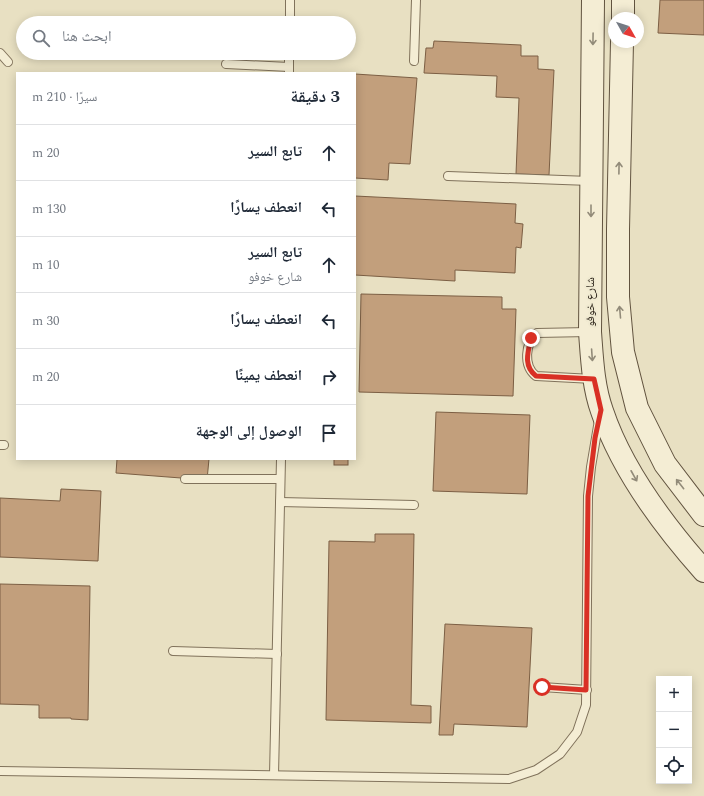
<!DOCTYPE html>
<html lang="ar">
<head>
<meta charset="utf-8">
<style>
  body { margin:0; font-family:Spectral,"Noto Naskh Arabic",serif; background:#f2f2f3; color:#1f2937; direction:rtl }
  .controls { position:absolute; right:12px; bottom:12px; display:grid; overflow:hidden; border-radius:0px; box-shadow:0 2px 10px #0003 }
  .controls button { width:36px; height:36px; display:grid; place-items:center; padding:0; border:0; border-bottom:1px solid #e0e1e3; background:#fff; color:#1f2937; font:20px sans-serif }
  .compass { position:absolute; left:608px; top:12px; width:36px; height:36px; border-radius:50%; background:#fff; box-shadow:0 2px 10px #0003; rotate:129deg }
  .stop { position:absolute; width:12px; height:12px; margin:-9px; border:3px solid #d93025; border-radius:50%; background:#fff }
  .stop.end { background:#d93025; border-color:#fff; box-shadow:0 1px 4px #0008 }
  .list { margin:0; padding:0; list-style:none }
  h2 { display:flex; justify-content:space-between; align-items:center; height:52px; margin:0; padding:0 16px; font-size:17px }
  h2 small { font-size:13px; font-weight:400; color:#747a83 }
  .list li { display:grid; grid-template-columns:26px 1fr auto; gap:12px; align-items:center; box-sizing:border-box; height:56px; padding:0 16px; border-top:1px solid #e0e1e3 }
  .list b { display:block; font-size:15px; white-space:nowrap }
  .list p { margin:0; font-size:13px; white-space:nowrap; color:#747a83 }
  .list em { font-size:13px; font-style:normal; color:#747a83 }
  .icon { flex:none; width:22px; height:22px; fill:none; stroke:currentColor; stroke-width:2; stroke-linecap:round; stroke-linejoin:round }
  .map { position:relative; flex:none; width:704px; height:796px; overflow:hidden; direction:ltr }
  .search { position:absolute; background:#fff; box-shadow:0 2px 10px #0003; left:16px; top:16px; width:340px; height:44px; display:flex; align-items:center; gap:10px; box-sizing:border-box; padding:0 14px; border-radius:22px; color:#747a83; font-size:15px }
  .panel { position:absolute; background:#fff; box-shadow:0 2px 10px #0003; left:16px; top:72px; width:340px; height:388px; border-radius:0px; direction:rtl }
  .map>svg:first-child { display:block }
</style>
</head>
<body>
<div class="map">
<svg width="704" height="796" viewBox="0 0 704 796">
  <rect width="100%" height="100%" fill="#e8e0c2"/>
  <g fill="#c29f7c" stroke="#7c5f44">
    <path d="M 660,0 L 704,0 L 704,35 L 658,33 Z"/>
    <path d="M 434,41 L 521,45 L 521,56 L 538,56 L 538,69 L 554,70 L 549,175 L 516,174 L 519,98 L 496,97 L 497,76 L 424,73 L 426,48 L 433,48 Z"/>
    <path d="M 355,74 L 417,78 L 410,164 L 389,163 L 388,180 L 355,178 Z"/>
    <path d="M 355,196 L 516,204 L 515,223 L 523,224 L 521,248 L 516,247 L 515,273 L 455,270 L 455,281 L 355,275 Z"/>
    <path d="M 361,294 L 502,297 L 502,309 L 516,309 L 513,396 L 359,392 Z"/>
    <path d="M 436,412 L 530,415 L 527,494 L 433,491 Z"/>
    <path d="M 117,459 L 209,459 L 207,480 L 116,473 Z"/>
    <rect x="334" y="459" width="14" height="6"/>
    <path d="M 61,489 L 101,491 L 98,561 L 0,557 L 0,498 L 60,501 Z"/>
    <path d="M 375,534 L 414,534 L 411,705 L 431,706 L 431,723 L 326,720 L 329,541 L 375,542 Z"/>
    <path d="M 0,584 L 90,586 L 88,720 L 71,719 L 71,718 L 39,718 L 39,705 L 0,704 Z"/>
    <path d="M 445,624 L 532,628 L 527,727 L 454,724 L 453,735 L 439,735 Z"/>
  </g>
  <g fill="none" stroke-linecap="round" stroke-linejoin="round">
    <defs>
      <g id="lane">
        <path d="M 290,23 L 290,0"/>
        <path d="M 0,53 L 8,62"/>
        <path d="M 414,61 L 416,0"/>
        <path d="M 226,64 L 289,67"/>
        <path d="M 289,73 L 289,53"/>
        <path d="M 448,176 L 590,181"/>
        <path d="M 588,332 L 537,333 C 525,343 523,366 536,376 L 593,379"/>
        <path d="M 0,445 L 4,445"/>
        <path d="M 185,479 L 280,479"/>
        <path d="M 280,502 L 414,505"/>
        <path d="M 173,651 L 277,654"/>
        <path d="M 542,687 L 587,690"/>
        <path d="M 0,771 L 509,779 L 536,770 L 560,754 L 577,732 L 586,705 L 588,496 L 591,467 L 599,420"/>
        <path d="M 274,775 L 281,459"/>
      </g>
      <g id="secondary">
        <path d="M 593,0 L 590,332 C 592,358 593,386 602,411 C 621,468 664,526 704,571"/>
        <path d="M 623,18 L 623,0"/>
        <path d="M 622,42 L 618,229 L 618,297 L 623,352 L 637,408 L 665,464 L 704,515"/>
      </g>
    </defs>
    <use href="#lane" stroke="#80725b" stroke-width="10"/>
    <use href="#secondary" stroke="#61533f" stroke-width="24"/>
    <use href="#lane" stroke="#f4edd4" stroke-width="8"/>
    <use href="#secondary" stroke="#f4edd4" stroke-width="22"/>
  </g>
  <defs><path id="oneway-shaft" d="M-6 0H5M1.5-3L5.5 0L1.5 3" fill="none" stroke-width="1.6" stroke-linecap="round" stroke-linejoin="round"/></defs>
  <g stroke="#928b79">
    <use href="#oneway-shaft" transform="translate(593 39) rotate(91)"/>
    <use href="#oneway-shaft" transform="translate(619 168) rotate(-89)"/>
    <use href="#oneway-shaft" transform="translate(591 211) rotate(90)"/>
    <use href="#oneway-shaft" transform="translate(620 312) rotate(-95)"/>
    <use href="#oneway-shaft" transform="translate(592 355) rotate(86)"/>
    <use href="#oneway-shaft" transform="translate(634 476) rotate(61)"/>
    <use href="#oneway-shaft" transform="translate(680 484) rotate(-128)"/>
  </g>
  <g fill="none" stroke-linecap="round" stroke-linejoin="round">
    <path stroke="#d93025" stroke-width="5" d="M 531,338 C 528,352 523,366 536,376 L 594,379 L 601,410 L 595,438 L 588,496 L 586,690 L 542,687"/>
  </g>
  <g text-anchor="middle" stroke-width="4" stroke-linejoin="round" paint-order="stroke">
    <g font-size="12" fill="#31291e" stroke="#f0ead1">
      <text transform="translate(590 302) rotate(-90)" y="4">شارع خوفو</text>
    </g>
  </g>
</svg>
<div class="controls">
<button>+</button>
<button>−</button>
<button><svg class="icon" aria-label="locate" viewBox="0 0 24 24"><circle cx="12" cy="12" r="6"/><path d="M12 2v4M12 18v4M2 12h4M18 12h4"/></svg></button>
</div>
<svg class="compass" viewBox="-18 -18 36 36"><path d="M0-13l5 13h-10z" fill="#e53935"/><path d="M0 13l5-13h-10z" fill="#747a83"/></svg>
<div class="stop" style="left:542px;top:687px"></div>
<div class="stop end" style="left:531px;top:338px"></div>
<div class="search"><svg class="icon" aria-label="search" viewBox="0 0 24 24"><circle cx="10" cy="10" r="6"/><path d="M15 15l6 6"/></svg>ابحث هنا</div>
<section class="panel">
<h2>3 دقيقة<small>سيرًا · 210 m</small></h2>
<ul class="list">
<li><svg class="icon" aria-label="ahead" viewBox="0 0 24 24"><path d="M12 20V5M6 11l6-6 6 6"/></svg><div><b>تابع السير</b></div><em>20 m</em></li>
<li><svg class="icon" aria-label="left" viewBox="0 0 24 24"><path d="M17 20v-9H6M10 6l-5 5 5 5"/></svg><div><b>انعطف يسارًا</b></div><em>130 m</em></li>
<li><svg class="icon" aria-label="ahead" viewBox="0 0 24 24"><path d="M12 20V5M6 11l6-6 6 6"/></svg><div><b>تابع السير</b><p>شارع خوفو</p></div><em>10 m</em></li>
<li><svg class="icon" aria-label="left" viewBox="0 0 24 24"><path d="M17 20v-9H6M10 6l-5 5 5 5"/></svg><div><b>انعطف يسارًا</b></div><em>30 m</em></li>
<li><svg class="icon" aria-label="right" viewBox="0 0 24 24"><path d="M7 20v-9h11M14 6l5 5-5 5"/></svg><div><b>انعطف يمينًا</b></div><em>20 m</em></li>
<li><svg class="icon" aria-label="arrive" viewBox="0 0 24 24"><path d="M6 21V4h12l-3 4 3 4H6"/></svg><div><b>الوصول إلى الوجهة</b></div></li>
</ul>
</section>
</div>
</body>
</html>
